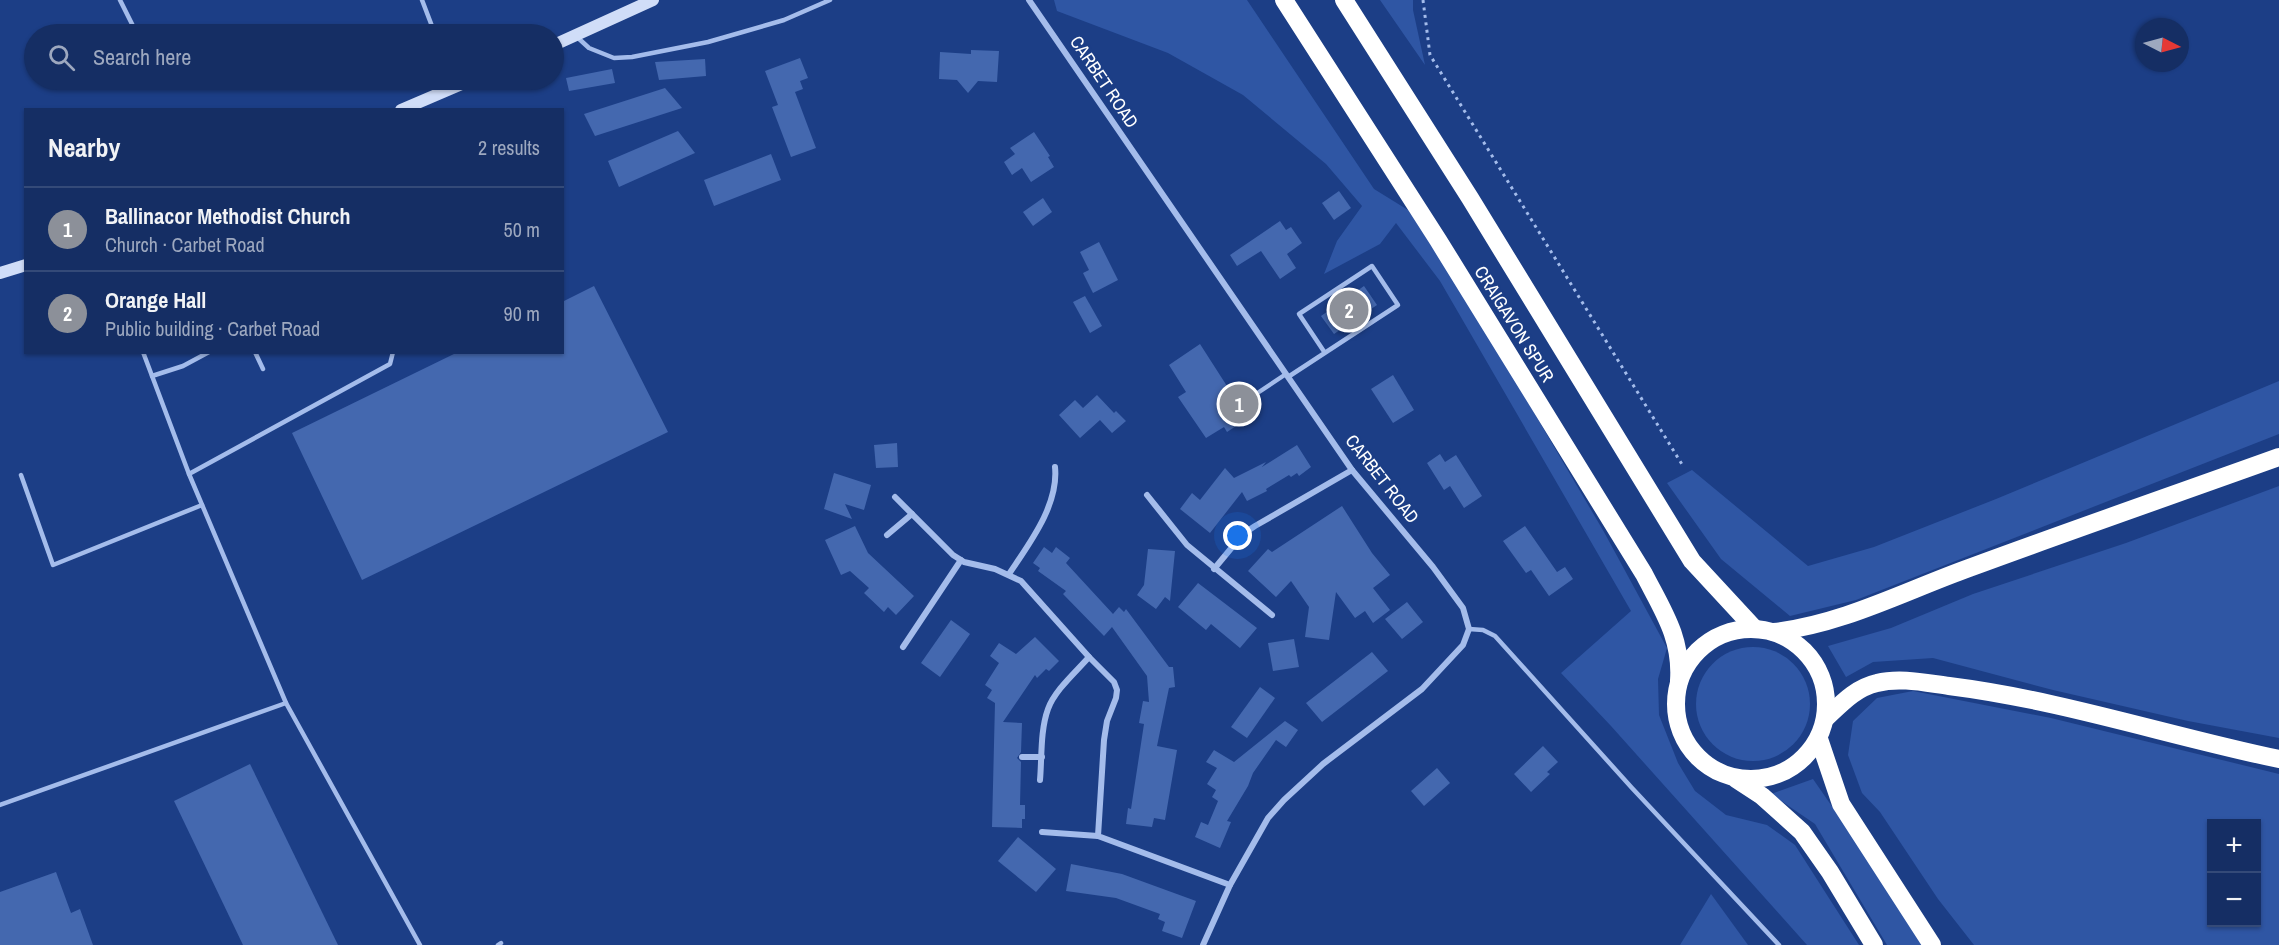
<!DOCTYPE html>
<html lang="en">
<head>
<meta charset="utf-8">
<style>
  body { margin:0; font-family:"Archivo Narrow",sans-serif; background:#1e366a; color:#f1f3f6 }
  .controls { position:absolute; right:18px; bottom:18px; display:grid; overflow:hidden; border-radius:0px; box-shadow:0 2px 4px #0004 }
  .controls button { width:54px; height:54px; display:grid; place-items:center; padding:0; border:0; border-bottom:2px solid #344a78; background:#152e64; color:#f1f3f6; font:30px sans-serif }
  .compass { position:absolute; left:2135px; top:18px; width:54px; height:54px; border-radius:50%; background:#152e64; box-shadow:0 2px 4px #0004; rotate:96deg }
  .you { position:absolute; left:1238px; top:536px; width:21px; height:21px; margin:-15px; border:4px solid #fff; border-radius:50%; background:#1a73e8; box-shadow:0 0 0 9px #1a73e833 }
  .badge { display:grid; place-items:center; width:39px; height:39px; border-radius:50%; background:#8c9099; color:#fff; font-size:20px; font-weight:700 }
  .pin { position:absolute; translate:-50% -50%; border:3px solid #fff; box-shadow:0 2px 6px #0006 }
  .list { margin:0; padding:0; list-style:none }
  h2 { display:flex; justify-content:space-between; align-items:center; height:78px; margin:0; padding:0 24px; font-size:26px }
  h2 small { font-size:20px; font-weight:400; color:#9da8bf }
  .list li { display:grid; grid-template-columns:39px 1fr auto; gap:18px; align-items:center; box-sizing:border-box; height:84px; padding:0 24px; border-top:2px solid #344a78 }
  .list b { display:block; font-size:22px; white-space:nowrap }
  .list p { margin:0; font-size:20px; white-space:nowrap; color:#9da8bf }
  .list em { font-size:20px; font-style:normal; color:#9da8bf }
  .icon { flex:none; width:33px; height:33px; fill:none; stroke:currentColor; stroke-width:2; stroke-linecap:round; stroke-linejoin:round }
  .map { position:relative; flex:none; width:2279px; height:945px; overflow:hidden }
  .search { position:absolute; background:#152e64; box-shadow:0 2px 4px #0004; left:24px; top:24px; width:540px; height:66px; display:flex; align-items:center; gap:15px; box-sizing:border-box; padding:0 21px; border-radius:33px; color:#9da8bf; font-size:22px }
  .panel { position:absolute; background:#152e64; box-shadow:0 2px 4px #0004; left:24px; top:108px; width:540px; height:246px; border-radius:0px }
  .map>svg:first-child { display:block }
</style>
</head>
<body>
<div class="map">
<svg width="2279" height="945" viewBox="0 0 2279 945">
  <rect width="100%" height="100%" fill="#1c3e86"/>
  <g fill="#2f56a4" fill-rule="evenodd">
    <path d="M 1054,0 L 1247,0 L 1374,189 L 1408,210 L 1468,300 L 1604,532 L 1667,648 L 1658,679 L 1659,715 L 1678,763 L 1695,791 L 1726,815 L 1767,825 L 1795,845 L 1859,945 L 1807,945 L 1611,726 L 1561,673 L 1631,611 L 1440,281 L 1396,223 L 1380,244 L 1324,274 L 1337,241 L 1362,206 L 1326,164 L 1243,95 L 1168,53 L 1057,11 Z"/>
    <path d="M 1380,0 L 1413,0 L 1413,10 L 1425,65 Z"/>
    <path d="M 2279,381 L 2279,434 L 1856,600 L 1790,616 L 1721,559 L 1667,483 L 1692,470 L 1808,566 L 1874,547 L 1996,499 Z"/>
    <path d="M 2279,486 L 2279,738 L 2188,721 L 2053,690 L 1933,658 L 1873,662 L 1846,677 L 1828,646 L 1891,628 L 1973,594 L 2126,543 Z"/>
    <circle cx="1753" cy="704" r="57"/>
    <path d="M 1913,691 L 2051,718 L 2279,774 L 2279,945 L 1974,945 L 1938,899 L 1880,812 L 1862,793 L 1848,755 L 1853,721 L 1877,698 ZM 2212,824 L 2256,824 L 2256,922 L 2212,922 Z"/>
    <path d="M 1813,779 L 1928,945 L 1887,945 L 1815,824 L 1771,794 Z"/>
    <path d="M 1711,894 L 1748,945 L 1680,945 Z"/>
  </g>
  <g fill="#4468af">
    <path d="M 971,50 L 999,51 L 997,82 L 978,81 L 968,93 L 957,80 L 939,79 L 940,52 L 971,54 Z"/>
    <path d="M 800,58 L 808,78 L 800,81 L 803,89 L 795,92 L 816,148 L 791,157 L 772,107 L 778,105 L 765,71 Z"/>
    <path d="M 705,59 L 706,76 L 659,80 L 655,62 Z"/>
    <path d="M 612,69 L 615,83 L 569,91 L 566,78 Z"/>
    <path d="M 665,88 L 682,108 L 595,136 L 584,114 Z"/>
    <path d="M 678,131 L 695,153 L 619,187 L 608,161 Z"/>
    <path d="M 1034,132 L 1050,156 L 1048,157 L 1054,167 L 1031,182 L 1022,168 L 1012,175 L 1004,162 L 1015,154 L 1010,148 Z"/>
    <path d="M 771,154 L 781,180 L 714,206 L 704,180 Z"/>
    <path d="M 1339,191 L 1351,208 L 1334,220 L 1322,203 Z"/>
    <path d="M 1043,198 L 1052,212 L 1033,226 L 1023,212 Z"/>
    <path d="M 1280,221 L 1286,230 L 1291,227 L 1302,243 L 1287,254 L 1296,268 L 1280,279 L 1261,251 L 1237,266 L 1230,255 Z"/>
    <path d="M 1099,242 L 1118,280 L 1093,293 L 1083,273 L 1089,270 L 1080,252 Z"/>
    <path d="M 594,286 L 668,432 L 362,580 L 292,433 L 458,352 L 562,352 L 562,302 Z"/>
    <path d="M 1364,286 L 1377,305 L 1334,334 L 1321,316 Z"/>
    <path d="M 1085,296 L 1102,326 L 1090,333 L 1073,302 Z"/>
    <path d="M 1200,344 L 1234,397 L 1244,390 L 1259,411 L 1227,432 L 1224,427 L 1206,438 L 1178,397 L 1186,392 L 1169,365 Z"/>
    <path d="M 1393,375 L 1414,410 L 1393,423 L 1371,389 Z"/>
    <path d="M 1097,395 L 1114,413 L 1116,411 L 1126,421 L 1112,433 L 1100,420 L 1080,438 L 1059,415 L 1075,400 L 1083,408 Z"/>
    <path d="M 897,443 L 898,467 L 876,468 L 874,445 Z"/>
    <path d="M 1297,445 L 1311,467 L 1299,476 L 1297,473 L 1291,477 L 1289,475 L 1266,489 L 1267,491 L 1247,501 L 1242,492 L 1210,533 L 1180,509 L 1192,493 L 1200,500 L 1225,468 L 1234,478 L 1266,462 L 1262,467 Z"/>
    <path d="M 1440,454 L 1445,462 L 1456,455 L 1482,496 L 1464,508 L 1450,486 L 1444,490 L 1427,463 Z"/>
    <path d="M 834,473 L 871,485 L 864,510 L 845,504 L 852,519 L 824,509 Z"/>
    <path d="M 1342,506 L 1372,553 L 1390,575 L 1373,588 L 1390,610 L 1373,623 L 1365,611 L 1355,618 L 1336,592 L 1329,640 L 1305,637 L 1309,607 L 1291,581 L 1276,597 L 1248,571 L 1268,549 L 1272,552 Z"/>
    <path d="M 855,526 L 868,553 L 914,596 L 896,615 L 888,607 L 884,612 L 864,593 L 869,588 L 850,571 L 841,575 L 825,540 Z"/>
    <path d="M 1525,526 L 1557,572 L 1565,567 L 1573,579 L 1549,596 L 1531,570 L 1526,573 L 1503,541 Z"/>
    <path d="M 1044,547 L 1052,553 L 1056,547 L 1070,558 L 1066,563 L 1113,614 L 1119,607 L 1124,612 L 1126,609 L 1169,667 L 1173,667 L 1175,687 L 1169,688 L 1157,746 L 1177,750 L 1165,820 L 1154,818 L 1152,827 L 1126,824 L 1128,808 L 1131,809 L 1144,724 L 1139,723 L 1143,701 L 1149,702 L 1147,676 L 1112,627 L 1104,636 L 1063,594 L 1066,591 L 1038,571 L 1040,568 L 1033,563 Z"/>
    <path d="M 1148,549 L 1175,551 L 1170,601 L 1165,597 L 1156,609 L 1137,595 L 1144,585 Z"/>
    <path d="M 1198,583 L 1257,628 L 1240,648 L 1211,624 L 1206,630 L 1178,607 Z"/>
    <path d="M 1407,602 L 1423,622 L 1402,639 L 1385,619 Z"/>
    <path d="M 951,620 L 970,634 L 940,677 L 921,663 Z"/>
    <path d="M 1035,637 L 1059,661 L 1049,671 L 1046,669 L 1037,678 L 1035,675 L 1003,722 L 1022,723 L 1021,752 L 1017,758 L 1021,762 L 1020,805 L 1025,805 L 1025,819 L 1022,819 L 1022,828 L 992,827 L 995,703 L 987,698 L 992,690 L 985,685 L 999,663 L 990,656 L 999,643 L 1016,654 Z"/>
    <path d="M 1294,639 L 1299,667 L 1273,671 L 1268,643 Z"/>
    <path d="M 1372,652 L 1388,671 L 1322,722 L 1306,703 Z"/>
    <path d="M 1260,687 L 1275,698 L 1247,738 L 1231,727 Z"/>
    <path d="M 1285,721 L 1298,730 L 1286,747 L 1276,740 L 1253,773 L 1248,786 L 1227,821 L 1231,822 L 1220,848 L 1195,837 L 1201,822 L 1208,825 L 1218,801 L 1212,797 L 1216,790 L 1207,784 L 1217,768 L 1206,762 L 1214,750 L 1234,762 Z"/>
    <path d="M 1543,746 L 1558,762 L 1547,772 L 1550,774 L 1531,792 L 1514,774 Z"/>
    <path d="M 250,764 L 338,945 L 243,945 L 174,801 Z"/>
    <path d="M 1437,768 L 1450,783 L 1424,806 L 1411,791 Z"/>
    <path d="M 1018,837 L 1056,869 L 1036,892 L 998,861 Z"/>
    <path d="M 1071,864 L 1122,874 L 1196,901 L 1182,938 L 1162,931 L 1165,922 L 1158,919 L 1160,914 L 1116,898 L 1066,891 Z"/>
    <path d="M 56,872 L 71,913 L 80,909 L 93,945 L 0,945 L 0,892 Z"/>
  </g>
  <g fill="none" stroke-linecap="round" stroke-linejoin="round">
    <path stroke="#a4bceb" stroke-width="3" stroke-dasharray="3 4.5" stroke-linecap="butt" d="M 1423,0 L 1430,55 L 1683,466"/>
    <g stroke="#a4bceb" stroke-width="4.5">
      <path d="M 120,0 L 137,34"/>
      <path d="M 422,0 L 435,34"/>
      <path d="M 577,37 L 589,48 L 614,58 L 632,57 L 708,42 L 784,20 L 830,0"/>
      <path d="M 143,352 L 189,474 L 286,703 L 420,945"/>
      <path d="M 255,352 L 263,369"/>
      <path d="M 152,376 L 183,366 L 209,352"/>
      <path d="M 1288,377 L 1398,305 L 1372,266 L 1299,314 L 1325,353"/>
      <path d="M 1259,392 L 1286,374"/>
      <path d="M 189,474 L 390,364 L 393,352"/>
      <path d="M 21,475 L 53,565 L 202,505"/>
      <path d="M 1469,629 L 1483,630 L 1495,636 L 1632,788 L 1779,945"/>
      <path d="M 0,805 L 286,703"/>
      <path d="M 498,945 L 501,943"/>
    </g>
    <g stroke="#a4bceb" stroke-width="6">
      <path d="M 1029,0 L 1352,470 L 1433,567 L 1463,608 L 1469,629 L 1463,645 L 1422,689 L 1323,764 L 1284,800 L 1268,818 L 1230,885 L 1203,945"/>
      <path d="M 1147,495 L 1187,545 L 1272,615"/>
      <path d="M 895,497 L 953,555 L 964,562 L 995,569 L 1021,581 L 1089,657 L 1114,682 L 1117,690 L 1116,698 L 1107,721 L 1104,740 L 1098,836 L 1230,885"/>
      <path d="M 887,535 L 912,514"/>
      <path d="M 1214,569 L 1243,534 L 1255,526 L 1352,470"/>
      <path d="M 1009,574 C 1029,544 1059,505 1055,467"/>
      <path d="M 903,647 L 961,560"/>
      <path d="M 1022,757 L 1042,757"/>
      <path d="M 1040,780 C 1042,758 1040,731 1048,709 C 1055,690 1075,673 1089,657"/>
      <path d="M 1042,832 L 1098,836"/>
    </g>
    <g stroke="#d0ddf8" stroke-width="12">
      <path d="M 554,45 L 653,0"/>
      <path d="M 401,110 L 471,80"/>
      <path d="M 0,273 L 26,265"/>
    </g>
    <g stroke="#fff" stroke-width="18">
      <path d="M 1284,0 L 1438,240 L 1644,574 C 1663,611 1682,638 1679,681"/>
      <path d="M 1344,0 L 1470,198 L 1692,561 L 1754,628"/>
      <circle cx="1751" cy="704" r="75"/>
      <path d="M 1774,632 C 1843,624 1905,591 1969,568 C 2072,530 2176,494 2279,457"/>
      <path d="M 1825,719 C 1841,704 1855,688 1877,683 C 1900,677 1926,683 1949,686 C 2061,700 2169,736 2279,759"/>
      <path d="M 1819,739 L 1841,804 L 1932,945"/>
      <path d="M 1736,779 L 1762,796 L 1802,832 L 1830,872 L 1874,945"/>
    </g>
  </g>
  <g text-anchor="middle" stroke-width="4.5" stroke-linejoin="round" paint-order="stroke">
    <g font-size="18" fill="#fff" stroke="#1c3e86">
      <text transform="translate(1104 82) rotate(56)" y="6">CARBET ROAD</text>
      <text transform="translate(1514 324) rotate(58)" y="6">CRAIGAVON SPUR</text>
      <text transform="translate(1382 479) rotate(52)" y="6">CARBET ROAD</text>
    </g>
  </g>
</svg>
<div class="controls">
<button>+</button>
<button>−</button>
</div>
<svg class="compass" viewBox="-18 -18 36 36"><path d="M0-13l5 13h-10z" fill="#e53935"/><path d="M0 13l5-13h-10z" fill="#9da8bf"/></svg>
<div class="you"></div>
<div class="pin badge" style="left:1239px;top:404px">1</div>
<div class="pin badge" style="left:1349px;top:310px">2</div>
<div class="search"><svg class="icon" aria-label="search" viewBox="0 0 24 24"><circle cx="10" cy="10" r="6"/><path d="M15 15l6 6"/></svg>Search here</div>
<section class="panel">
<h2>Nearby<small>2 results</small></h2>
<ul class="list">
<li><span class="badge">1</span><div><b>Ballinacor Methodist Church</b><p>Church · Carbet Road</p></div><em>50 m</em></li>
<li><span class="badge">2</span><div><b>Orange Hall</b><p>Public building · Carbet Road</p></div><em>90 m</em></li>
</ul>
</section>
</div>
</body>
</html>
